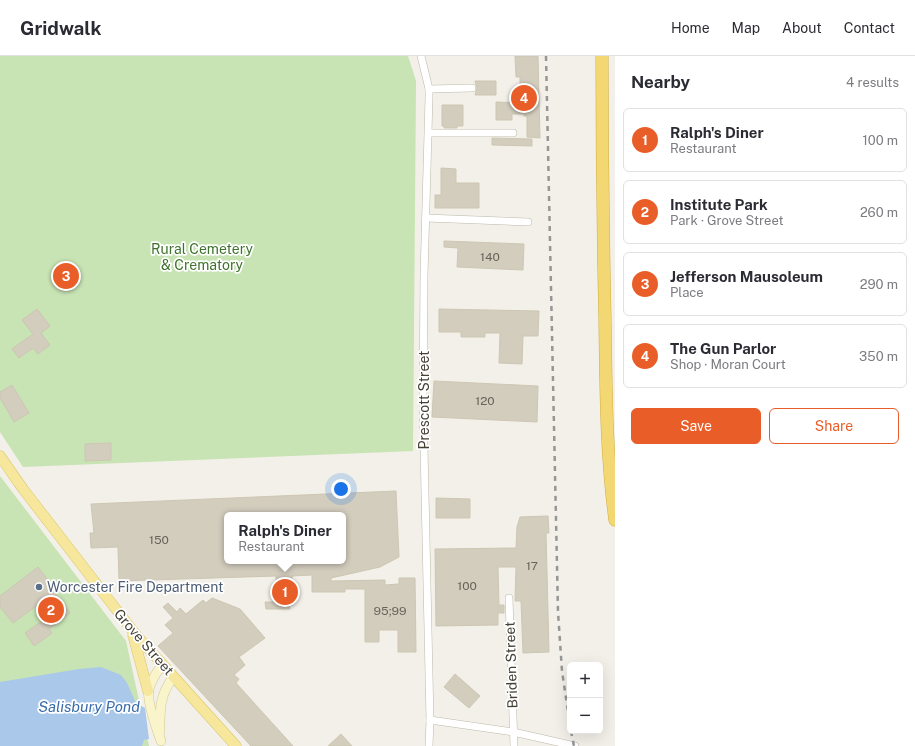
<!DOCTYPE html>
<html lang="en">
<head>
<meta charset="utf-8">
<style>
  body { margin:0; font-family:"Public Sans",sans-serif; background:#f2f2f3; color:#2b2b33 }
  .controls { position:absolute; right:12px; bottom:12px; display:grid; overflow:hidden; border-radius:6px; box-shadow:0 4px 16px #0002 }
  .controls button { width:36px; height:36px; display:grid; place-items:center; padding:0; border:0; border-bottom:1px solid #e1e1e2; background:#fff; color:#2b2b33; font:20px sans-serif }
  .you { position:absolute; left:341px; top:433px; width:14px; height:14px; margin:-10px; border:3px solid #fff; border-radius:50%; background:#1a73e8; box-shadow:0 0 0 6px #1a73e833 }
  .badge { display:grid; place-items:center; width:26px; height:26px; border-radius:50%; background:#e95d28; color:#fff; font-size:13px; font-weight:700 }
  .pin { position:absolute; translate:-50% -50%; border:2px solid #fff; box-shadow:0 1px 4px #0006 }
  .popup { position:absolute; left:224px; top:456px; width:122px; height:52px; box-sizing:border-box; display:grid; place-content:center; border-radius:6px; background:#fff; filter:drop-shadow(0 1px 3px #0005); font-size:13px; white-space:nowrap; color:#7c7c81 }
  .popup b { font-size:15px; color:#2b2b33 }
  .popup::after { content:''; position:absolute; left:50%; top:100%; margin-left:-8px; border:8px solid transparent; border-top-color:#fff }
  .list { margin:0; padding:0; list-style:none }
  h2 { display:flex; justify-content:space-between; align-items:center; height:52px; margin:0; padding:0 16px; font-size:17px }
  h2 small { font-size:13px; font-weight:400; color:#7c7c81 }
  .list li { display:grid; grid-template-columns:26px 1fr auto; gap:12px; align-items:center; box-sizing:border-box; height:64px; margin:0 8px 8px; padding:0 8px; border:1px solid #e1e1e2; border-radius:6px }
  .list b { display:block; font-size:15px; white-space:nowrap }
  .list p { margin:0; font-size:13px; white-space:nowrap; color:#7c7c81 }
  .list em { font-size:13px; font-style:normal; color:#7c7c81 }
  .actions { display:flex; gap:8px; padding:12px 16px }
  .actions a { flex:1; padding:9px 0; border:1px solid #e95d28; border-radius:6px; text-align:center; font-size:14px; color:#e95d28 }
  .actions .main { background:#e95d28; color:#fff }
  .map { position:relative; flex:none; width:615px; height:690px; overflow:hidden }
  header { display:flex; align-items:center; gap:24px; box-sizing:border-box; height:56px; padding:0 20px; background:#fff; border-bottom:1px solid #e1e1e2 }
  header strong { font-size:19px }
  nav { display:flex; gap:22px; margin-inline-start:auto; font-size:14px }
  main { display:flex }
  aside { flex:1; background:#fff }
  .map>svg:first-child { display:block }
</style>
</head>
<body>
<header>
<strong>Gridwalk</strong>
<nav><a>Home</a><a>Map</a><a>About</a><a>Contact</a></nav>
</header>
<main>
<div class="map">
<svg width="615" height="690" viewBox="0 0 615 690">
  <rect width="100%" height="100%" fill="#f2f0e8"/>
  <g fill="#c8e3b4">
    <path d="M 0,0 L 408,0 L 416,25 L 413,395 L 23,411 L 0,376 Z"/>
    <path d="M 0,420 L 126,585 L 149,690 L 0,690 Z"/>
  </g>
  <path fill="#a9c8ea" d="M 101,611 L 121,619 L 127,627 L 136,647 L 145,652 L 149,683 L 144,684 L 142,690 L 0,690 L 0,626 L 79,613 Z"/>
  <g fill="#d3cdbe" stroke="#cdc6b2" fill-rule="evenodd">
    <path d="M 515,0 L 538,0 L 540,82 L 527,81 L 527,60 L 524,60 L 524,58 L 512,58 L 512,64 L 496,64 L 496,46 L 524,47 L 524,32 L 520,32 L 520,21 L 516,21 Z"/>
    <path d="M 475,25 L 496,25 L 496,39 L 475,39 L 477,32 Z"/>
    <path d="M 442,49 L 463,49 L 463,70 L 457,70 L 457,72 L 444,72 L 444,70 L 442,70 Z"/>
    <path d="M 492,82 L 532,83 L 532,90 L 492,89 Z"/>
    <path d="M 441,112 L 456,113 L 456,127 L 479,127 L 479,152 L 435,152 L 435,139 L 441,139 Z"/>
    <path d="M 444,185 L 524,188 L 523,214 L 457,211 L 458,192 L 444,191 Z"/>
    <path d="M 37,253 L 50,270 L 41,277 L 50,289 L 38,298 L 33,292 L 19,302 L 12,293 L 33,278 L 22,264 Z"/>
    <path d="M 439,253 L 539,255 L 538,280 L 523,280 L 522,308 L 499,307 L 500,277 L 485,277 L 485,281 L 461,281 L 461,276 L 439,276 Z"/>
    <path d="M 434,325 L 538,330 L 537,366 L 432,361 Z"/>
    <path d="M 12,329 L 29,357 L 14,366 L 0,342 L 0,336 Z"/>
    <path d="M 111,387 L 111,404 L 85,405 L 85,388 Z"/>
    <path d="M 396,435 L 399,501 L 380,511 L 331,522 L 331,525 L 385,524 L 385,529 L 399,528 L 399,522 L 415,522 L 416,596 L 398,596 L 398,574 L 379,574 L 379,586 L 365,586 L 365,533 L 345,533 L 345,536 L 312,536 L 312,519 L 292,520 L 293,549 L 289,549 L 290,553 L 266,553 L 265,546 L 277,546 L 276,520 L 119,525 L 118,491 L 91,492 L 90,477 L 94,477 L 91,448 ZM 227,459 L 343,459 L 343,505 L 227,505 Z"/>
    <path d="M 436,442 L 470,443 L 470,462 L 436,462 Z"/>
    <path d="M 548,460 L 549,477 L 546,477 L 549,596 L 523,597 L 521,545 L 515,545 L 516,511 L 498,511 L 499,549 L 504,549 L 504,557 L 498,557 L 498,569 L 436,570 L 435,493 L 516,492 L 517,471 L 520,461 Z"/>
    <path d="M 38,511 L 56,535 L 54,536 L 70,557 L 49,573 L 52,577 L 34,590 L 25,577 L 49,560 L 40,547 L 13,567 L 0,551 L 0,540 Z"/>
    <path d="M 212,542 L 240,553 L 265,582 L 239,601 L 245,609 L 234,619 L 239,623 L 236,627 L 293,690 L 251,690 L 158,590 L 173,577 L 165,569 L 173,562 L 163,551 L 168,547 L 177,556 L 180,552 L 186,558 L 203,544 L 206,547 Z"/>
    <path d="M 455,618 L 480,640 L 469,652 L 444,631 Z"/>
    <path d="M 341,678 L 352,690 L 328,690 Z"/>
  </g>
  <g fill="none" stroke-linecap="round" stroke-linejoin="round">
    <defs>
      <g id="minor">
        <path d="M 421,0 L 429,33 L 429,41 L 424,220 L 423,346 L 430,664 L 429,690"/>
        <path d="M 429,33 L 472,32"/>
        <path d="M 429,77 L 513,77"/>
        <path d="M 426,162 L 528,166"/>
        <path d="M 509,542 L 514,690"/>
        <path d="M 430,664 L 513,676 L 575,690"/>
      </g>
      <g id="secondary">
        <path d="M 160,676 C 160,653 159,641 173,621"/>
        <path d="M 161,685 C 157,674 146,644 149,633 C 151,624 157,616 162,609"/>
      </g>
      <g id="primary">
        <path d="M 0,400 L 23,433 L 136,579 L 236,690"/>
        <path d="M 133,579 L 148,635"/>
      </g>
      <path id="motorway" d="M 602,0 C 602,88 603,176 605,264 C 606,331 606,398 615,464"/>
    </defs>
    <use href="#minor" stroke="#bdb9ab" stroke-width="8"/>
    <use href="#secondary" stroke="#cfc79b" stroke-width="10"/>
    <use href="#primary" stroke="#dac76e" stroke-width="11"/>
    <use href="#motorway" stroke="#d1ae43" stroke-width="13"/>
    <use href="#minor" stroke="#fff" stroke-width="7"/>
    <use href="#secondary" stroke="#faf4ca" stroke-width="9"/>
    <use href="#primary" stroke="#f6e79d" stroke-width="10"/>
    <use href="#motorway" stroke="#f2d773" stroke-width="12"/>
    <g stroke="#969696" stroke-width="2.5" stroke-dasharray="5 5" stroke-linecap="butt">
      <path d="M 546,0 L 558,556 L 562,615 L 570,669"/>
      <path d="M 571,675 L 574,690"/>
    </g>
  </g>
  <circle fill="#5c6f8a" stroke="#fff" stroke-width="1.5" cx="39" cy="531" r="4"/>
  <g text-anchor="middle" stroke-width="3.5" stroke-linejoin="round" paint-order="stroke">
    <g font-size="12" fill="#686459">
      <text x="490" y="205">140</text>
      <text x="485" y="349">120</text>
      <text x="159" y="488">150</text>
      <text x="532" y="514">17</text>
      <text x="467" y="534">100</text>
      <text x="390" y="559">95;99</text>
    </g>
    <g font-size="14" fill="#40722f" stroke="#fff">
      <text x="202" y="198">Rural Cemetery<tspan x="202" dy="16">&amp; Crematory</tspan></text>
    </g>
    <g font-size="14" fill="#454137" stroke="#fff">
      <text transform="translate(424 344) rotate(-90)" y="5">Prescott Street</text>
      <text transform="translate(144 586) rotate(49)" y="5">Grove Street</text>
      <text transform="translate(511 609) rotate(-92)" y="5">Briden Street</text>
    </g>
    <g font-size="14" fill="#4e5e75" stroke="#fff" text-anchor="start">
      <text x="47" y="536">Worcester Fire Department</text>
    </g>
    <g font-size="15" font-style="italic" fill="#396ca8" stroke="#fff">
      <text x="89" y="656">Salisbury Pond</text>
    </g>
  </g>
</svg>
<div class="controls">
<button>+</button>
<button>−</button>
</div>
<div class="you"></div>
<div class="pin badge" style="left:285px;top:536px">1</div>
<div class="popup"><b>Ralph's Diner</b>Restaurant</div>
<div class="pin badge" style="left:51px;top:554px">2</div>
<div class="pin badge" style="left:66px;top:220px">3</div>
<div class="pin badge" style="left:524px;top:42px">4</div>
</div>
<aside>
<h2>Nearby<small>4 results</small></h2>
<ul class="list">
<li><span class="badge">1</span><div><b>Ralph's Diner</b><p>Restaurant</p></div><em>100 m</em></li>
<li><span class="badge">2</span><div><b>Institute Park</b><p>Park · Grove Street</p></div><em>260 m</em></li>
<li><span class="badge">3</span><div><b>Jefferson Mausoleum</b><p>Place</p></div><em>290 m</em></li>
<li><span class="badge">4</span><div><b>The Gun Parlor</b><p>Shop · Moran Court</p></div><em>350 m</em></li>
</ul>
<div class="actions"><a class="main">Save</a><a>Share</a></div>
</aside>
</main>
</body>
</html>
